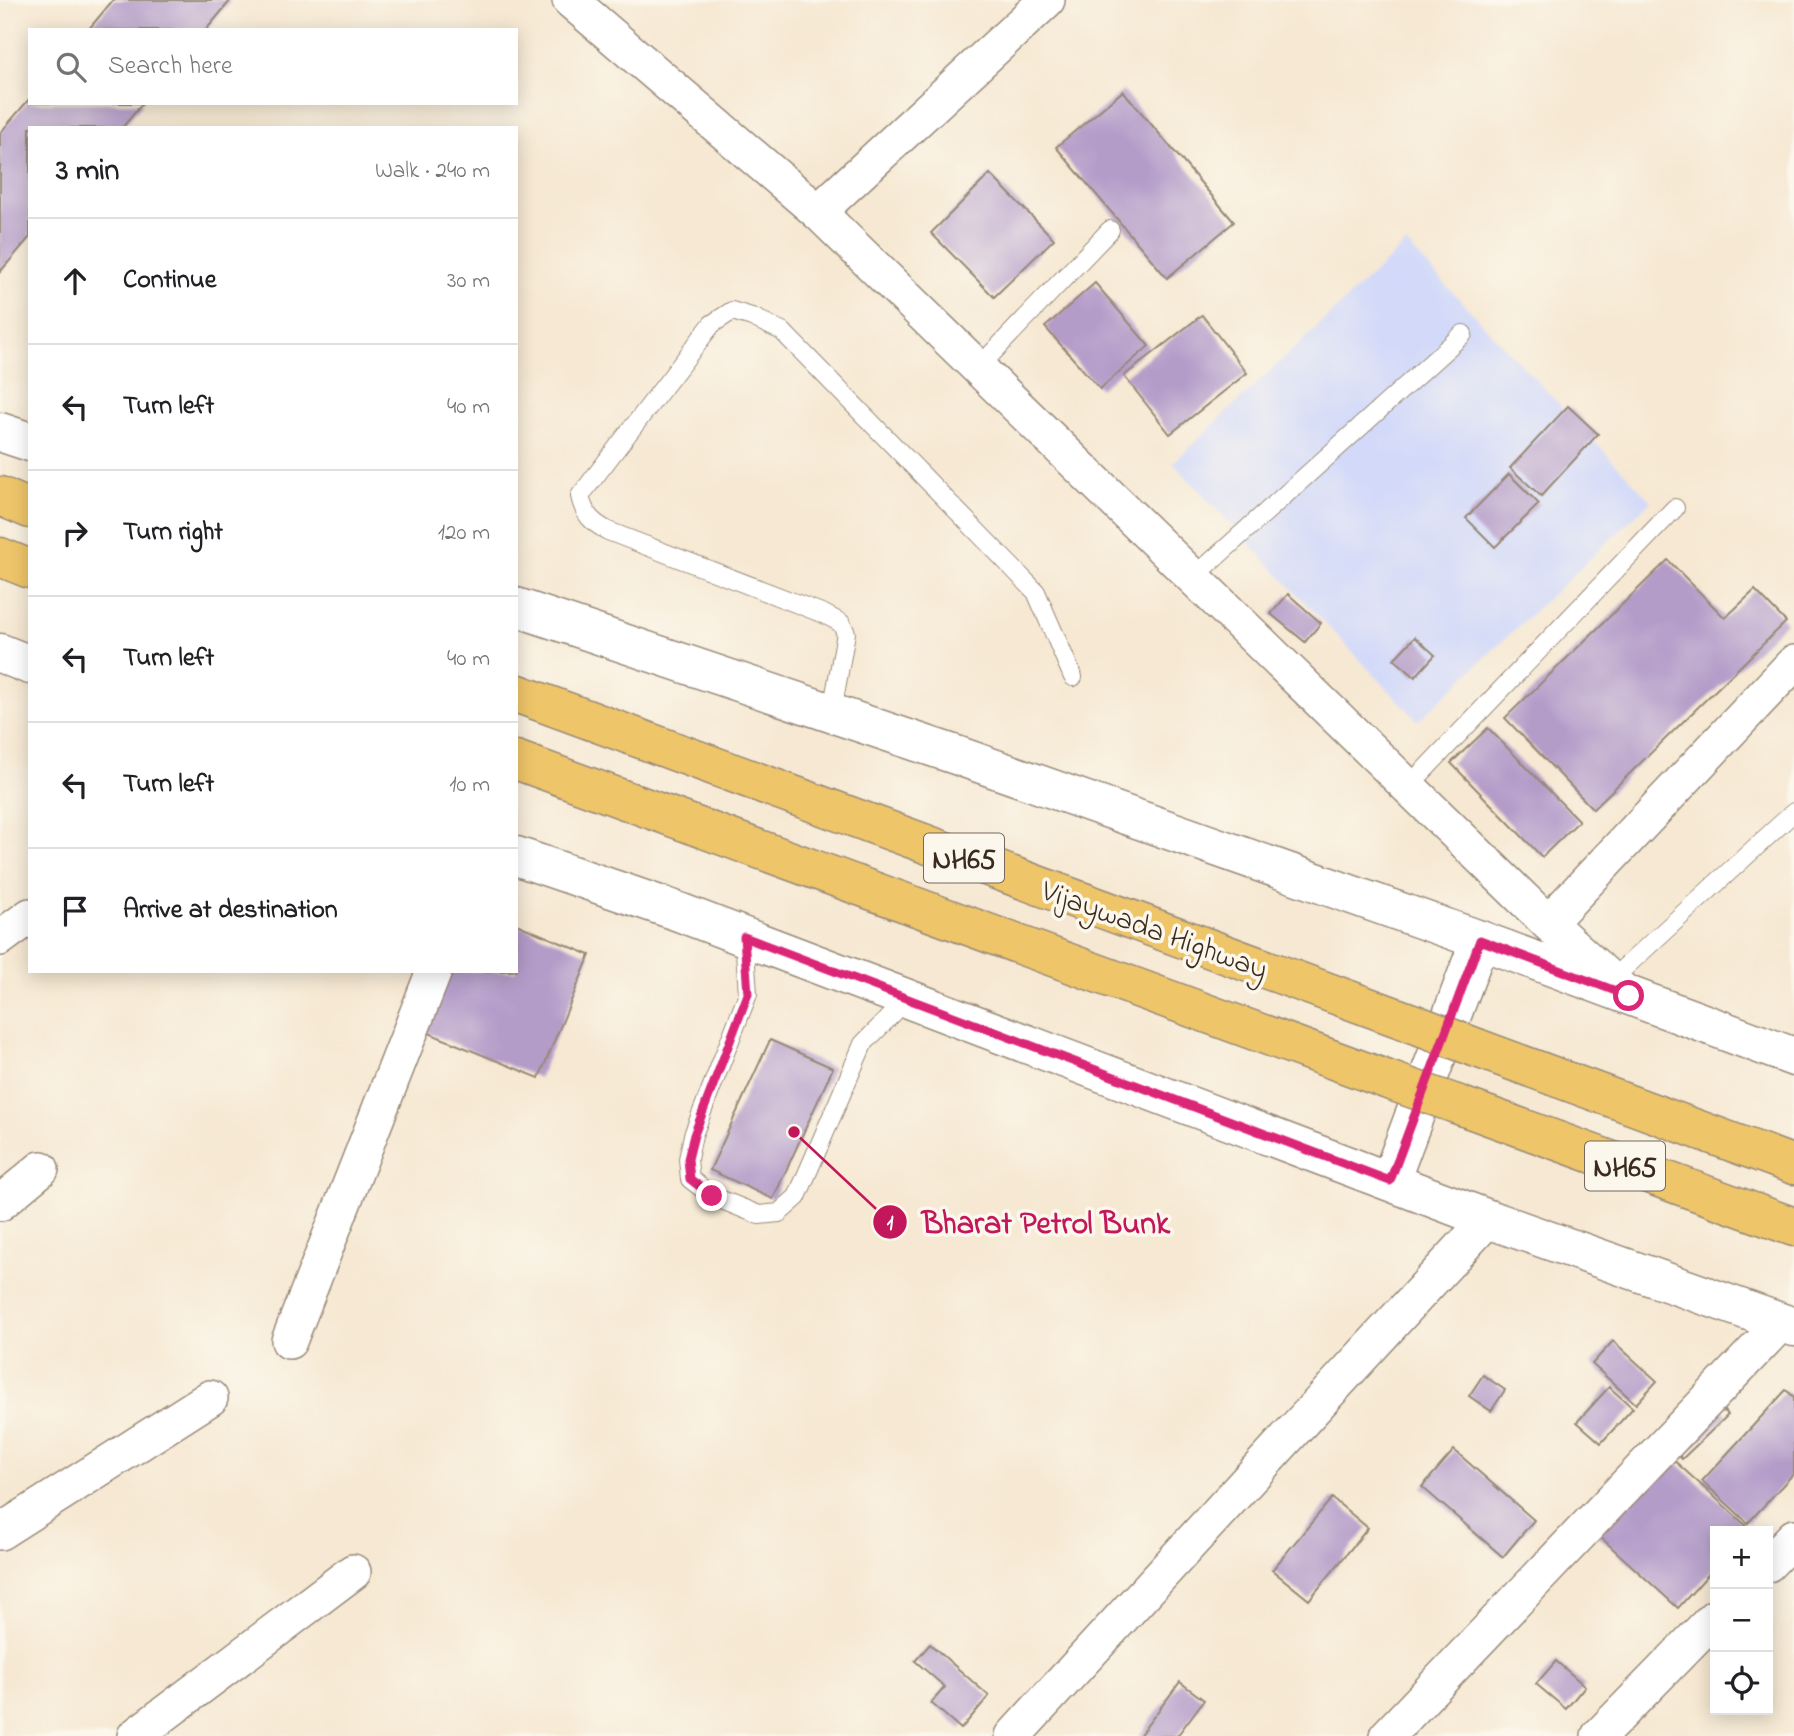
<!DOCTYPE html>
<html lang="en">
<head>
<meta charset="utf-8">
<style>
  body { margin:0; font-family:"Indie Flower",sans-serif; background:#f2f2f2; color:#202124 }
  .controls { position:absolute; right:21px; bottom:21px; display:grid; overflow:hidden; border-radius:0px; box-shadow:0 4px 18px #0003 }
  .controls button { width:63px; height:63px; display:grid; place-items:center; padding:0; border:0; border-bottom:2px solid #e0e0e0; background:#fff; color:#202124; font:35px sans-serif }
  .stop { position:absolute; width:21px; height:21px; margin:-16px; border:5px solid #db2777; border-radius:50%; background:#fff }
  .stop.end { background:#db2777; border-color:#fff; box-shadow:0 2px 7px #0008 }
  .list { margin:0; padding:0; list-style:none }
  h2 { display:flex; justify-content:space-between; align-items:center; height:91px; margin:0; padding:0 28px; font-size:30px }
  h2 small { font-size:23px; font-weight:400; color:#757577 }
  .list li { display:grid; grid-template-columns:46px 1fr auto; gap:21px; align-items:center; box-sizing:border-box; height:126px; padding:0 28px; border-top:2px solid #e0e0e0 }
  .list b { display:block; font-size:26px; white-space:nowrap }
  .list em { font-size:23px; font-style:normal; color:#757577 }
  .icon { flex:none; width:38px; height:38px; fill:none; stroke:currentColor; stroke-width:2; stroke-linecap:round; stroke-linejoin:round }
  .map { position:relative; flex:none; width:1794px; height:1736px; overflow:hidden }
  .search { position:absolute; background:#fff; box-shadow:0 4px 18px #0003; left:28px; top:28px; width:490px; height:77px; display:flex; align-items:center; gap:18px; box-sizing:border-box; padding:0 24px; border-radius:0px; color:#757577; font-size:26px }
  .panel { position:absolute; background:#fff; box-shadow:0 4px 18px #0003; left:28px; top:126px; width:490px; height:847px; border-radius:0px }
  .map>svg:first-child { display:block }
</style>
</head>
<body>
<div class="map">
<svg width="1794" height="1736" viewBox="0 0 1794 1736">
  <rect width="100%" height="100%" fill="#fbf7ec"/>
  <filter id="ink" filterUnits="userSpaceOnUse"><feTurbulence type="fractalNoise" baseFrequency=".0143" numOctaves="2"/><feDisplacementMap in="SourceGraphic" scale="14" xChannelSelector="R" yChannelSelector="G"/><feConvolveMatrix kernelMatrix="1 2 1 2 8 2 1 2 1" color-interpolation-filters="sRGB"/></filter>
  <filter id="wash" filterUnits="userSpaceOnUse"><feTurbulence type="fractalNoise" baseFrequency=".00686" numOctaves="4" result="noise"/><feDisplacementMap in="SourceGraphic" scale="28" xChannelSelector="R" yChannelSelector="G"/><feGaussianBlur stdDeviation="1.57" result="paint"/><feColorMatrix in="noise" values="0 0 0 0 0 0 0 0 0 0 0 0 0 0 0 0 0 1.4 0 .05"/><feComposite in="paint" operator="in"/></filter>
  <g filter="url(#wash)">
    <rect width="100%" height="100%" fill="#f6e8d2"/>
    <path fill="#d2d9f9" d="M 1406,243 L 1651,501 L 1418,721 L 1173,463 Z"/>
    <g id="blocks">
      <g fill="#b49cc9">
        <path d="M 113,0 L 231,0 L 206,30 L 88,30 Z"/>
        <path d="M 1123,91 L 1234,222 L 1167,278 L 1056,147 Z"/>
        <path d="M 30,98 L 30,103 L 143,103 L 122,128 L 30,128 L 30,237 L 0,272 L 0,133 Z"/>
        <path d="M 990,174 L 1054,239 L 994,297 L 931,233 Z"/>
        <path d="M 1095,283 L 1149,346 L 1100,389 L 1045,327 Z"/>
        <path d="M 1202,315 L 1247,373 L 1170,434 L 1124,376 Z"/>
        <path d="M 1568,406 L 1598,434 L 1541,496 L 1510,468 Z"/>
        <path d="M 1509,474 L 1539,504 L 1495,547 L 1466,518 Z"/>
        <path d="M 1668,560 L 1725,618 L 1755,590 L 1786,622 L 1593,809 L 1505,718 Z"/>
        <path d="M 1288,594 L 1321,623 L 1305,642 L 1271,614 Z"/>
        <path d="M 1415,637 L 1435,655 L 1415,677 L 1394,659 Z"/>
        <path d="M 1488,728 L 1579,821 L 1542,857 L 1451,763 Z"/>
        <path d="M 516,924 L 590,955 L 539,1078 L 414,1027 L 437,971 L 516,971 Z"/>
        <path d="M 770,1040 L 833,1068 L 773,1199 L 710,1170 Z"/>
        <path d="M 1613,1341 L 1657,1381 L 1636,1404 L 1592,1364 Z"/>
        <path d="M 1483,1375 L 1505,1390 L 1491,1411 L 1469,1396 Z"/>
        <path d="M 1609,1387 L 1633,1408 L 1601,1443 L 1577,1422 Z"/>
        <path d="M 1786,1390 L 1794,1397 L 1794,1473 L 1748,1523 L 1702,1481 Z"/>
        <path d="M 1717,1404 L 1728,1415 L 1682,1459 L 1672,1448 Z"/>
        <path d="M 1454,1450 L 1534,1520 L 1503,1557 L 1422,1487 Z"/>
        <path d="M 1669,1456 L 1750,1529 L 1748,1531 L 1715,1531 L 1715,1567 L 1678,1608 L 1598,1535 Z"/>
        <path d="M 1332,1498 L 1368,1528 L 1309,1600 L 1272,1570 Z"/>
        <path d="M 930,1644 L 989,1696 L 961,1729 L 931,1703 L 945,1687 L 915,1661 Z"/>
        <path d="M 1556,1661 L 1585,1686 L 1566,1709 L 1536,1684 Z"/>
        <path d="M 1180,1682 L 1204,1700 L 1177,1736 L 1139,1736 Z"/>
      </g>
    </g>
  </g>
  <g filter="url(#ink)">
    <use href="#blocks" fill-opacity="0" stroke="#988978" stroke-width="2"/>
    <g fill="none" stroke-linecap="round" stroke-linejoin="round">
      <defs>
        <g id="service">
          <path d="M 978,368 L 1110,230"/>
          <path d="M 1193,578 L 1463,334"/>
          <path d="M 832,711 L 846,633 L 841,623 L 824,614 L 608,531 C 591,522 584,514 580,496 L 712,324 L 732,311 L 752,317 L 782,331 L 1036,592 L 1073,677"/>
          <path d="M 1408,787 L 1675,508"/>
          <path d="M 744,937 L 748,994 L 693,1135 L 688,1159 L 690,1179 L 712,1196 L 759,1215 L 779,1213 L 797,1197 L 863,1044 L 908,998"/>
          <path d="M 1611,980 L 1794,812"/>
        </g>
        <g id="minor">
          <path d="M 570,0 L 818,212 L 1548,923 L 1625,993"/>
          <path d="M 818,212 L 1047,0"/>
          <path d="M 1548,923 L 1794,663"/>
          <path d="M 0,938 L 30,916"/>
          <path d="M 0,1203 L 41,1169"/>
          <path d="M 289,1341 L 434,971"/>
          <path d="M 0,1532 L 210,1398"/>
          <path d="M 1768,1564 L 1794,1537"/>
          <path d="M 135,1736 L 353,1572"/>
          <path d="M 1013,1736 L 1488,1219"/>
          <path d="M 1387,1736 L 1782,1322"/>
          <path d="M 1599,1736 L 1715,1617"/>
        </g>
        <g id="tertiary">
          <path d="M 0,432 L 30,442"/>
          <path d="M 516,607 L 956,755 L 1480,940 L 1794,1057"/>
          <path d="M 0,653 L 30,665"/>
          <path d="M 516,856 L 671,909 L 1488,1219 L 1794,1327"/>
          <path d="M 1390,1181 L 1480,940"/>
        </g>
        <g id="trunk">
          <path d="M 0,496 L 30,509"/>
          <path d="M 0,557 L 30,569"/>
          <path d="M 516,693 L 1412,1023"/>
          <path d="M 516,760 L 1391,1081"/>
          <path d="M 1477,1048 L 1794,1165"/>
          <path d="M 1456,1104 L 1794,1227"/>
        </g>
      </defs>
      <use href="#service" stroke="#988978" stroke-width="20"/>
      <use href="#minor" stroke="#988978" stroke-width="38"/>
      <use href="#tertiary" stroke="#988978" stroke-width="41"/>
      <use href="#trunk" stroke="#988978" stroke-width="41"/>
      <use href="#service" stroke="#fff" stroke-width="18"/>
      <use href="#minor" stroke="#fff" stroke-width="35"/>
      <use href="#tertiary" stroke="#fff" stroke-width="38"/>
      <use href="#trunk" stroke="#eec569" stroke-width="38"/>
      <defs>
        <g id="trunk-bridge">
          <path d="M 1412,1023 L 1477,1048"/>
          <path d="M 1391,1081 L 1456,1104"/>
        </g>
      </defs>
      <use href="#trunk-bridge" stroke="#988978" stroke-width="41" stroke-linecap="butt"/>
      <use href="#trunk-bridge" stroke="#eec569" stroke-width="38"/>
    </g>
  </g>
  <g fill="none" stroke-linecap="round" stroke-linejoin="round" filter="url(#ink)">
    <path stroke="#db2777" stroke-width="9" d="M 712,1196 L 690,1179 L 688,1159 L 694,1135 L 748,994 L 744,937 L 1390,1181 L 1480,940 L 1629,996"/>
  </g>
  <g text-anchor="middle" stroke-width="7" stroke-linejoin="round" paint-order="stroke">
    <g fill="#fbf7ec" stroke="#75685c" stroke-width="2">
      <rect x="924" y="833.5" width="80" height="49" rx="5"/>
      <rect x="1585" y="1141.5" width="80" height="49" rx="5"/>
    </g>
    <g font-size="28" font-weight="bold" fill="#3b2a1e">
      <text x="964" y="868">NH65</text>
      <text x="1625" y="1176">NH65</text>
    </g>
    <g font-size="30" fill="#3b2a1e" stroke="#fbf7ec">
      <text transform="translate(1155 929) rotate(20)" y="10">Vijaywada Highway</text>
    </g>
  </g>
  <path fill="none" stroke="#c2185b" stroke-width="2.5" d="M794 1132L890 1222"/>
  <g fill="#c2185b" stroke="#fbf7ec" stroke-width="2.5">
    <circle cx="794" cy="1132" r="7"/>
    <circle cx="890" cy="1222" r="18"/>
  </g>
  <g font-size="21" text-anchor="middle" font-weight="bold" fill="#fff">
    <text x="890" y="1229">1</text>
  </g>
  <g font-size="32" text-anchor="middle" font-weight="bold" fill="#c2185b" stroke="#fbf7ec" stroke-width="7" stroke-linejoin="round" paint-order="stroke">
    <text x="1046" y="1233">Bharat Petrol Bunk</text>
  </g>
</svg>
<div class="controls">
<button>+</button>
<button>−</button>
<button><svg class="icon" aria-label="locate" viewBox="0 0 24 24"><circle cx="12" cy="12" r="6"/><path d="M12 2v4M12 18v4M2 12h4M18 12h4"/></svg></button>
</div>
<div class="stop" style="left:1629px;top:996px"></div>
<div class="stop end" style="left:712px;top:1196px"></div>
<div class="search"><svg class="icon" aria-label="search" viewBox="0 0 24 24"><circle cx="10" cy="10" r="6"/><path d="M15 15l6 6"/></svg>Search here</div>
<section class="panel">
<h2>3 min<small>Walk · 240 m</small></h2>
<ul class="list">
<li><svg class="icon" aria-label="ahead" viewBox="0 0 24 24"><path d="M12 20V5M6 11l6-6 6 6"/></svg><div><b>Continue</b></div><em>30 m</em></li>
<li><svg class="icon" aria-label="left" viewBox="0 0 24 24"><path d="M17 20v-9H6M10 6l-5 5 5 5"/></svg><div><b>Turn left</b></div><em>40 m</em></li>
<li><svg class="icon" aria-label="right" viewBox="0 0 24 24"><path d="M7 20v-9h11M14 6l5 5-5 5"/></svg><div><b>Turn right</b></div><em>120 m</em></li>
<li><svg class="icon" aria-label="left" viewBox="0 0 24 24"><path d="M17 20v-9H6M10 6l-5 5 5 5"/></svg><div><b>Turn left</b></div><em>40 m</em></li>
<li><svg class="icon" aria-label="left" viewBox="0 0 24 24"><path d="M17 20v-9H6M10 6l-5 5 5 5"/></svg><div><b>Turn left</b></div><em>10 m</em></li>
<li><svg class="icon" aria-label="arrive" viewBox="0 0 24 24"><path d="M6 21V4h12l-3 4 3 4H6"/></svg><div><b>Arrive at destination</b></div></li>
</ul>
</section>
</div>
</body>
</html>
